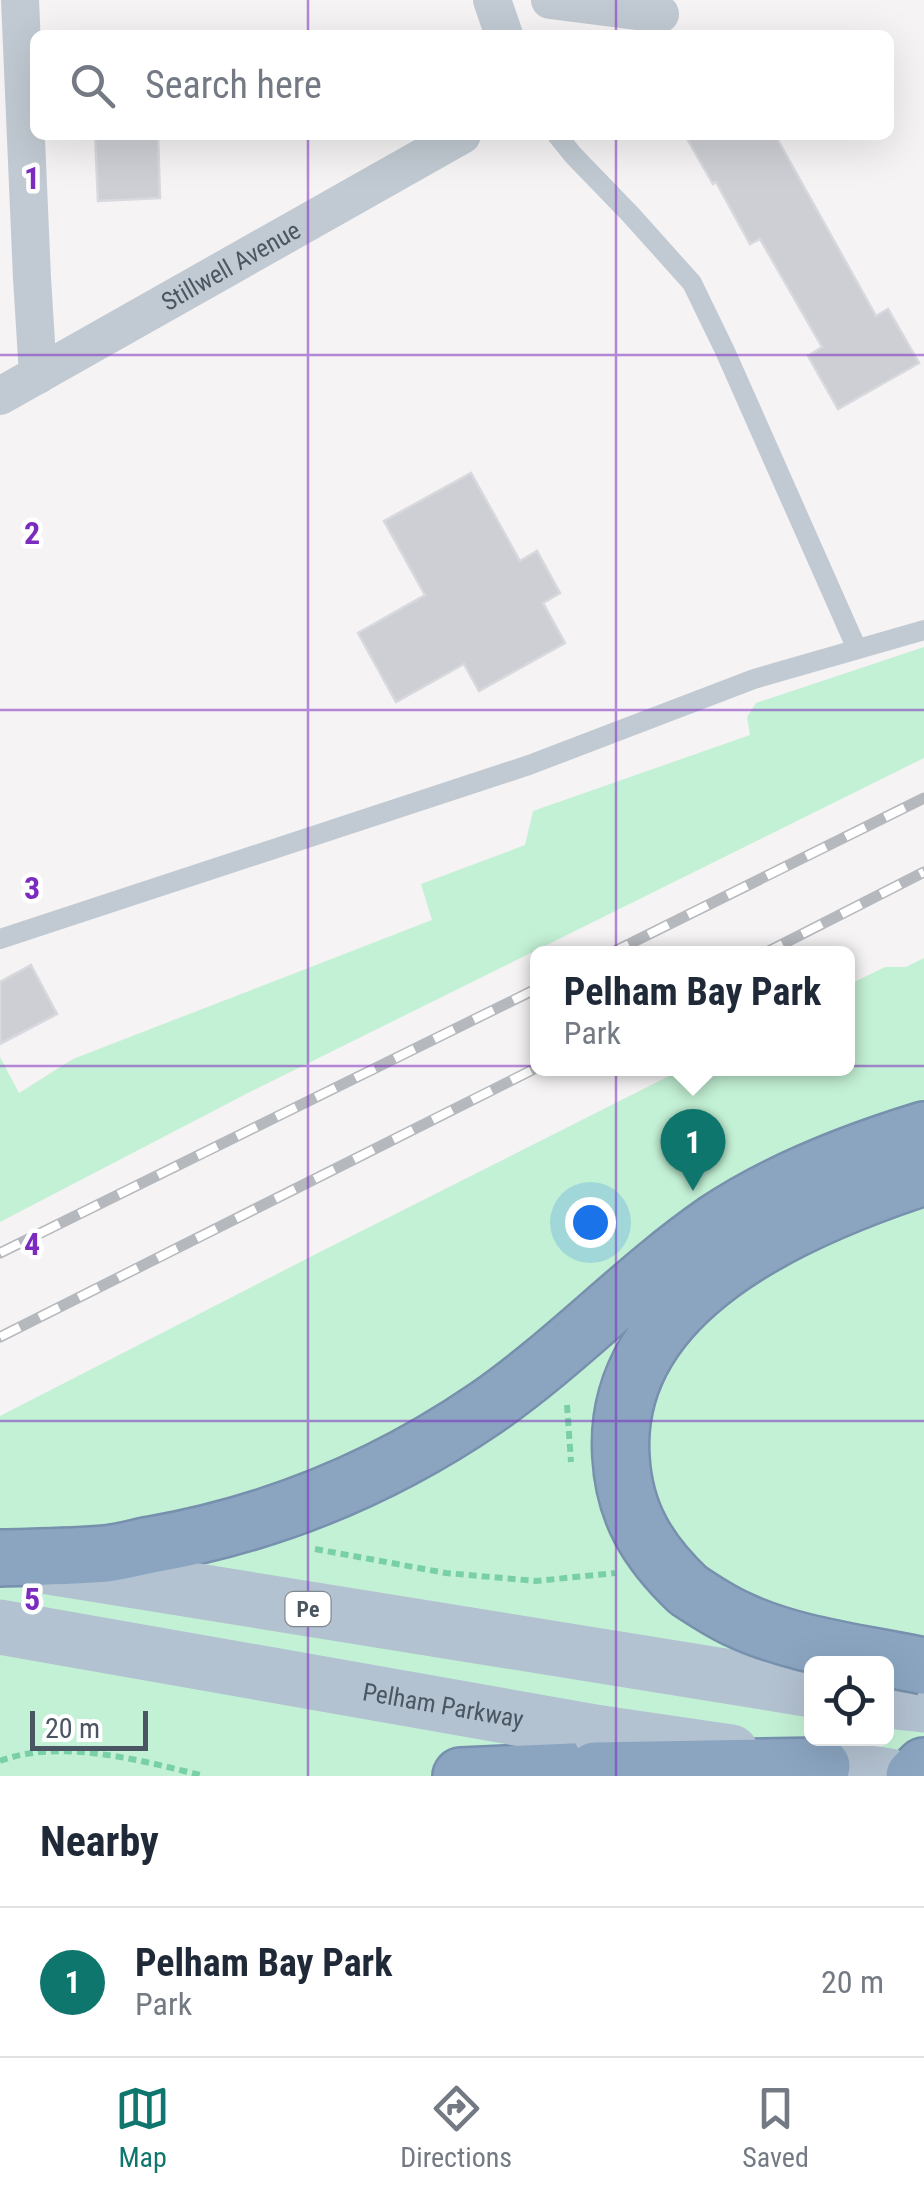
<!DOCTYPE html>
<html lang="en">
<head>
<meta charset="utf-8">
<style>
  body { margin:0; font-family:"Roboto Condensed",sans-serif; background:#f6f6f7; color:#1f2937 }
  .controls { position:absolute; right:30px; bottom:30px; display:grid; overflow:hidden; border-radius:15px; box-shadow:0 10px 40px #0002 }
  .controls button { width:90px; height:90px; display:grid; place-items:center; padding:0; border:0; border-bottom:2px solid #e0e1e3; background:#fff; color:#1f2937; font:50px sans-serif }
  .scale { position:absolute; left:30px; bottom:25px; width:118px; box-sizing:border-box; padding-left:10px; border:5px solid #4a5661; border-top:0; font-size:28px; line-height:35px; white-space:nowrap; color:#4a5661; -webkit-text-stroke:8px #fff; paint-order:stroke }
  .you { position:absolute; left:590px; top:1222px; width:35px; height:35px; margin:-25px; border:8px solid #fff; border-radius:50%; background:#1a73e8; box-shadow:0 0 0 15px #1a73e833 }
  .badge { display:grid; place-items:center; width:65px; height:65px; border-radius:50%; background:#0f766e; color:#fff; font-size:32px; font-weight:700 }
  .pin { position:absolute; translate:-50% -82px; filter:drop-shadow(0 2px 5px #0008) }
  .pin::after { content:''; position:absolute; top:52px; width:35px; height:30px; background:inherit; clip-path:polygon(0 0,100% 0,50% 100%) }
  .popup { position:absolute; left:530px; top:946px; width:325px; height:130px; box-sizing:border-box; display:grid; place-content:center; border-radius:15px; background:#fff; filter:drop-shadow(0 2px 8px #0005); font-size:32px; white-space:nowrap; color:#747a83 }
  .popup b { font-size:38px; color:#1f2937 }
  .popup::after { content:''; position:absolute; left:50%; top:100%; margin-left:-20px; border:20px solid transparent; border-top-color:#fff }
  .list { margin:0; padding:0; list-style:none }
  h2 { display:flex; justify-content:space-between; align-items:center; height:130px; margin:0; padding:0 40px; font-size:42px }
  h2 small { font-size:32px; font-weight:400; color:#747a83 }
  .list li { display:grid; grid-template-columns:65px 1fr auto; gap:30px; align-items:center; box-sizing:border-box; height:150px; padding:0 40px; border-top:2px solid #e0e1e3 }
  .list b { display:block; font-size:38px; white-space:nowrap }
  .list p { margin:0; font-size:32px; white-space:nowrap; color:#747a83 }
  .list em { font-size:32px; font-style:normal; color:#747a83 }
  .icon { flex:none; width:55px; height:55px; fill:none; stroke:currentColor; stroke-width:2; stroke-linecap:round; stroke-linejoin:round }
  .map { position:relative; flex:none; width:924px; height:1776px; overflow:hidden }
  .search { position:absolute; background:#fff; box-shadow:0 10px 40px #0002; left:30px; right:30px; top:30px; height:110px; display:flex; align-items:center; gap:25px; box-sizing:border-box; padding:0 35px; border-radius:15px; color:#747a83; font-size:38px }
  .sheet { height:280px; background:#fff }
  nav { display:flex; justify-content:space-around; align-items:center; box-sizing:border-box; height:140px; border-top:2px solid #e0e1e3; background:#fff; font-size:28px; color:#747a83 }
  nav a { display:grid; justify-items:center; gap:5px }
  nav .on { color:#0f766e }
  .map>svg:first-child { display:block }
</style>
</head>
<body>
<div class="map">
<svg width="924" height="1776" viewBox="0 0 924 1776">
  <rect width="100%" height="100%" fill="#f5f3f3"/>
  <g fill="#c3f1d5" fill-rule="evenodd">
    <path d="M 924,647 L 924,758 L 246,1094 L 0,1222 L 0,1057 L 19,1093 L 73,1059 L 432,920 L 421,884 L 525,845 L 533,811 L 750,735 L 747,717 L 756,703 Z"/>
    <path d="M 924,958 L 924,1776 L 0,1776 L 0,1416 L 316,1254 L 683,1069 L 848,1068 L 848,985 L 885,967 L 906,967 ZM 812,1664 L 886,1664 L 886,1738 L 812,1738 Z"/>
  </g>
  <g fill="#cdcfd5" stroke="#d7d9de" stroke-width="2.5">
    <path d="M 95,135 L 158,135 L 160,198 L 98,201 Z"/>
    <path d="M 685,135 L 775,135 L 876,316 L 888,309 L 919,363 L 838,409 L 808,356 L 822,347 L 760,239 L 750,244 L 716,182 L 713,184 Z"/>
    <path d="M 471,473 L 520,561 L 537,551 L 560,593 L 543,603 L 565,643 L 479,691 L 464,664 L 396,702 L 358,633 L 425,595 L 384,521 Z"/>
    <path d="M 31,965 L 57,1014 L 0,1044 L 0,982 Z"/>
  </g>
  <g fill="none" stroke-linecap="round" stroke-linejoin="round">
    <defs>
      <g id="highway">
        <path d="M 0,1558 C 35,1557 71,1557 106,1554 C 121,1552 136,1548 151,1545 C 271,1524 385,1477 486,1408 C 567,1352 635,1278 716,1222 C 779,1180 852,1152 924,1130"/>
        <path d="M 688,1590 C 648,1552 624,1513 621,1457 C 610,1298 799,1218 924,1177"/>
        <path d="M 461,1776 L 595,1770"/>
        <path d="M 914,1776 L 924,1766"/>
      </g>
    </defs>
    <use href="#highway" stroke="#7690ad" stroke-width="60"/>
    <g stroke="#7ad0a6" stroke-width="6" stroke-dasharray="8 5" stroke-linecap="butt">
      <path d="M 567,1405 L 571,1462"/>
      <path d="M 315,1549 L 446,1573 L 536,1581 L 615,1573"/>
      <path d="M 0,1761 C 60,1738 144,1761 204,1776"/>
    </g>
    <g stroke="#c1cad2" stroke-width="20">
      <path d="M 557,135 L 573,155 L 631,215 L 692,283 L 725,351 L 857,649"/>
      <path d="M 0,939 L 529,765 L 754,679 L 924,630"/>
    </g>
    <g stroke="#c1cad2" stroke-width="38">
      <path d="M 20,0 L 32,278 L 38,375"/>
      <path d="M 492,0 L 504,35"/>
      <path d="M 550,0 L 660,14"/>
      <path id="s1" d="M 0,396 L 462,135"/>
    </g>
    <g stroke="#b3c2d1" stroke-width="55">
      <path d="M 49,1567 L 812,1690"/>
      <path id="s2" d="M 0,1627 L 601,1733"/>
      <path d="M 886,1701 L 924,1705"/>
      <path d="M 822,1766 L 889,1776"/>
    </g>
    <use href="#highway" stroke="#8ba5c1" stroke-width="55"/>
    <defs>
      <g id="rail">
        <path d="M 609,954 L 924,798"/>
        <path d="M 763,954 L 924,872"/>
        <path d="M 0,1253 L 538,988"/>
        <path d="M 0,1337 L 538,1067"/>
      </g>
    </defs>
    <use href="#rail" stroke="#b5b8bd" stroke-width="11"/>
    <use href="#rail" stroke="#fff" stroke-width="8" stroke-dasharray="22" stroke-linecap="butt"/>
    <defs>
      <g id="highway-bridge">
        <path d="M 688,1590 C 703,1600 718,1610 735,1618 C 793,1646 862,1653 924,1666"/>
        <path d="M 595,1770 L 822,1766"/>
      </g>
    </defs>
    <use href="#highway-bridge" stroke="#7690ad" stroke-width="60" stroke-linecap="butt"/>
    <path stroke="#b3c2d1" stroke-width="55" d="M 601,1733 L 731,1752"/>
    <use href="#highway-bridge" stroke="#8ba5c1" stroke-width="55"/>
  </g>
  <path fill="none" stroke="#7b2cbf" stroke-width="2.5" stroke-opacity="0.55" d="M 308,0 L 308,35M 616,0 L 616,35M 308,135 L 308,1776M 616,135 L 616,1776M 0,355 L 924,355M 0,710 L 924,710M 0,1066 L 924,1066M 0,1421 L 924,1421"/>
  <g text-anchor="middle" stroke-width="9" stroke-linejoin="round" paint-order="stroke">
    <rect fill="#fff" stroke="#808990" stroke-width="2.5" x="285.5" y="1592" width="45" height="34" rx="8"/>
    <g font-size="22" font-weight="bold" fill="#4a5661">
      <text x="308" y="1617">Pe</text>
    </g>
    <g font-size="25" fill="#4a5661" stroke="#fff">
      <text dy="9" stroke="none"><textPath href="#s1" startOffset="265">Stillwell Avenue</textPath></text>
      <text dy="9" stroke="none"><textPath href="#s2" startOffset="450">Pelham Parkway</textPath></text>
    </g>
  </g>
  <g font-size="32" text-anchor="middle" font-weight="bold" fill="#7b2cbf" stroke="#fff" stroke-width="9" stroke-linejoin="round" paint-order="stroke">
    <text x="32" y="189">1</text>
    <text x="32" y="544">2</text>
    <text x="32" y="899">3</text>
    <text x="32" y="1255">4</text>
    <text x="32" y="1610">5</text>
  </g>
</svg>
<div class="controls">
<button><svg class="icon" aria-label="locate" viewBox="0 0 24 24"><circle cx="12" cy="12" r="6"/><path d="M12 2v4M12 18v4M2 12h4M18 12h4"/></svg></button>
</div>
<div class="scale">20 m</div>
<div class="you"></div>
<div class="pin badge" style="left:693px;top:1191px">1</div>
<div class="popup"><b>Pelham Bay Park</b>Park</div>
<div class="search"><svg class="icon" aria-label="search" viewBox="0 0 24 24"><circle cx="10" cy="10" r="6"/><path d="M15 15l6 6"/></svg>Search here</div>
</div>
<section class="sheet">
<h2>Nearby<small></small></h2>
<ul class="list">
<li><span class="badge">1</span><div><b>Pelham Bay Park</b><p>Park</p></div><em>20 m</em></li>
</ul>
</section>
<nav>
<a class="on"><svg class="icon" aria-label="map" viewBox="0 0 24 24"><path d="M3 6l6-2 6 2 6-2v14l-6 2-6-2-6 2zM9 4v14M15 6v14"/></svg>Map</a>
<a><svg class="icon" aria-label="directions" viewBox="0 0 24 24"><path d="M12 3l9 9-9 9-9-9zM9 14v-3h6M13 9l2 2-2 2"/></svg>Directions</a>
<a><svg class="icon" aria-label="saved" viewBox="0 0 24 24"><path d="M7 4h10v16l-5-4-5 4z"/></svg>Saved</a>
</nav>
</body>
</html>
